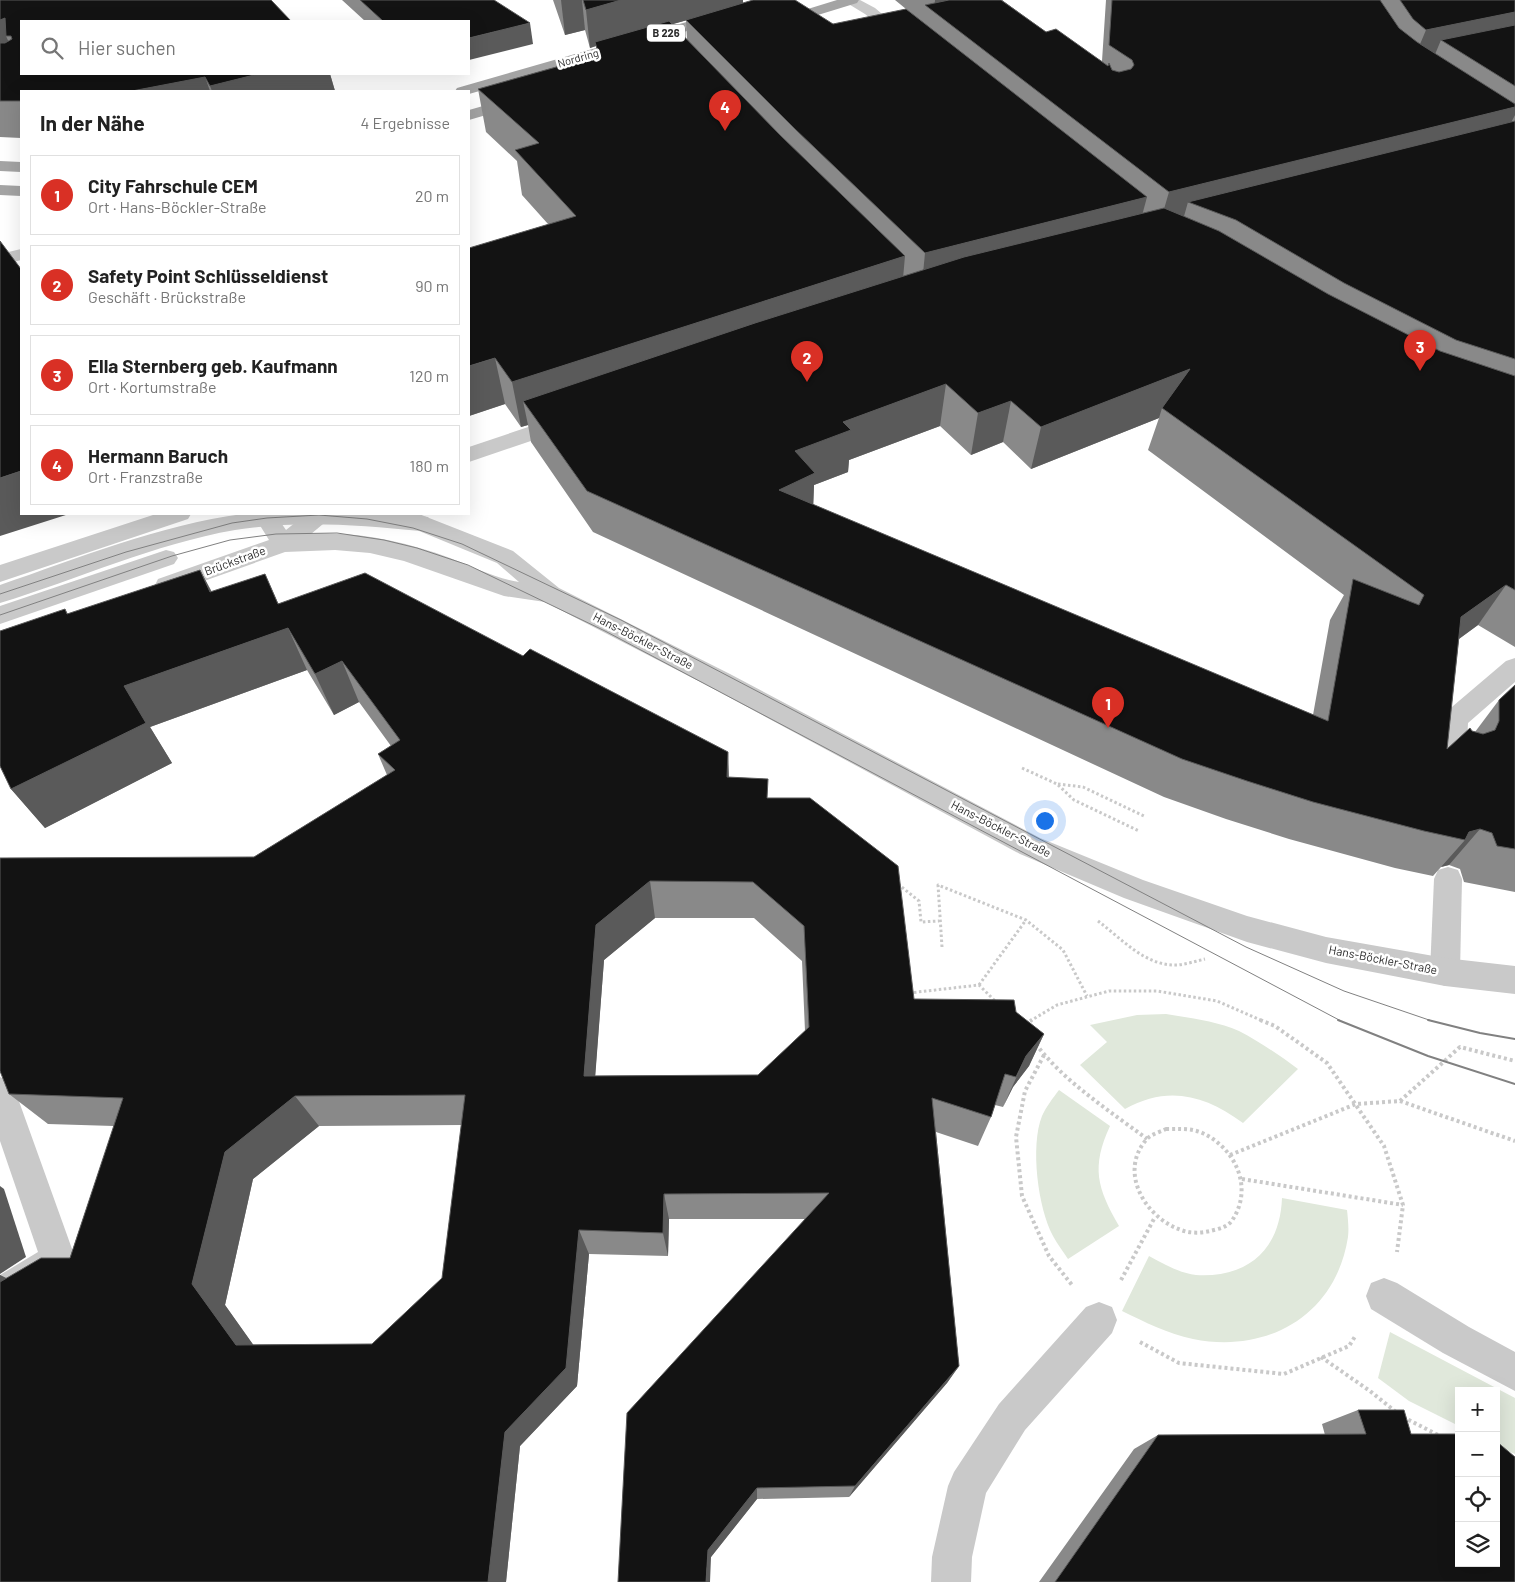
<!DOCTYPE html>
<html lang="de">
<head>
<meta charset="utf-8">
<style>
  body { margin:0; font-family:Barlow,sans-serif; background:#f2f2f2; color:#222 }
  .controls { position:absolute; right:15px; bottom:15px; display:grid; overflow:hidden; border-radius:0px; box-shadow:0 5px 20px #0002 }
  .controls button { width:45px; height:45px; display:grid; place-items:center; padding:0; border:0; border-bottom:1px solid #e0e0e0; background:#fff; color:#222; font:25px sans-serif }
  .you { position:absolute; left:1044px; top:820px; width:18px; height:18px; margin:-12px; border:4px solid #fff; border-radius:50%; background:#1a73e8; box-shadow:0 0 0 8px #1a73e833 }
  .badge { display:grid; place-items:center; width:32px; height:32px; border-radius:50%; background:#d93025; color:#fff; font-size:16px; font-weight:700 }
  .pin { position:absolute; translate:-50% -41px; filter:drop-shadow(0 1px 2px #0008) }
  .pin::after { content:''; position:absolute; top:26px; width:18px; height:15px; background:inherit; clip-path:polygon(0 0,100% 0,50% 100%) }
  .list { margin:0; padding:0; list-style:none }
  h2 { display:flex; justify-content:space-between; align-items:center; height:65px; margin:0; padding:0 20px; font-size:21px }
  h2 small { font-size:16px; font-weight:400; color:#767676 }
  .list li { display:grid; grid-template-columns:32px 1fr auto; gap:15px; align-items:center; box-sizing:border-box; height:80px; margin:0 10px 10px; padding:0 10px; border:1px solid #e0e0e0; border-radius:0px }
  .list b { display:block; font-size:19px; white-space:nowrap }
  .list p { margin:0; font-size:16px; white-space:nowrap; color:#767676 }
  .list em { font-size:16px; font-style:normal; color:#767676 }
  .icon { flex:none; width:28px; height:28px; fill:none; stroke:currentColor; stroke-width:2; stroke-linecap:round; stroke-linejoin:round }
  .map { position:relative; flex:none; width:1515px; height:1582px; overflow:hidden }
  .search { position:absolute; background:#fff; box-shadow:0 5px 20px #0002; left:20px; top:20px; width:450px; height:55px; display:flex; align-items:center; gap:12px; box-sizing:border-box; padding:0 18px; border-radius:0px; color:#767676; font-size:19px }
  .panel { position:absolute; background:#fff; box-shadow:0 5px 20px #0002; left:20px; top:90px; width:450px; height:425px; border-radius:0px }
  .map>svg:first-child { display:block }
</style>
</head>
<body>
<div class="map">
<svg width="1515" height="1582" viewBox="0 0 1515 1582">
  <rect width="100%" height="100%" fill="#fff"/>
  <g fill="#e0e8db">
    <path d="M 1166,1014 C 1190,1018 1216,1021 1239,1031 C 1260,1042 1279,1055 1298,1069 L 1243,1123 C 1205,1095 1168,1085 1125,1109 L 1080,1065 L 1107,1042 L 1090,1025 L 1137,1015 Z"/>
    <path d="M 1059,1090 L 1110,1126 C 1091,1167 1097,1188 1119,1226 L 1068,1259 C 1063,1251 1057,1244 1053,1236 C 1038,1208 1030,1146 1042,1116 C 1046,1107 1053,1098 1059,1090 Z"/>
    <path d="M 1282,1198 L 1347,1210 C 1348,1219 1349,1229 1348,1237 C 1336,1315 1268,1354 1193,1339 C 1168,1334 1145,1322 1122,1311 L 1149,1256 C 1164,1264 1179,1273 1196,1275 C 1248,1278 1280,1250 1282,1198 Z"/>
    <path d="M 1390,1332 L 1515,1398 L 1515,1454 L 1496,1446 L 1496,1391 L 1459,1391 L 1459,1426 L 1409,1401 L 1378,1378 Z"/>
  </g>
  <g fill="none" stroke-linecap="round" stroke-linejoin="round">
    <g stroke="#c9c9c9" stroke-width="3" stroke-dasharray="2.5 2.5" stroke-linecap="butt">
      <path d="M 1022,768 L 1057,784 L 1074,800 L 1139,831"/>
      <path d="M 1058,784 L 1083,787 L 1146,817"/>
      <path d="M 898,884 L 919,901 L 921,922 L 939,921"/>
      <path d="M 1098,921 C 1122,939 1146,967 1178,965 C 1187,964 1196,961 1205,959"/>
      <path d="M 942,947 L 938,885 L 1026,920 L 1063,950 L 1087,996"/>
      <path d="M 979,985 L 1026,920"/>
      <path d="M 909,993 L 979,985 L 995,1001"/>
      <path d="M 1030,1021 L 1057,1005 L 1109,991 L 1157,991 L 1217,1001 L 1263,1021"/>
    </g>
    <g stroke="#c9c9c9" stroke-width="4" stroke-dasharray="3 3" stroke-linecap="butt">
      <path d="M 1260,1020 L 1275,1026 L 1327,1063 L 1384,1146 L 1403,1205 L 1397,1252"/>
      <path d="M 1025,1024 L 1032,1020"/>
      <path d="M 1036,1044 C 1063,1081 1110,1111 1147,1139"/>
      <path d="M 1044,1055 L 1025,1091 L 1016,1137 L 1022,1196 L 1049,1256 L 1072,1285"/>
      <path d="M 1400,1101 L 1515,1141"/>
      <path d="M 1166,1129 C 1178,1129 1189,1128 1200,1132 C 1234,1146 1254,1186 1233,1219 C 1229,1226 1222,1228 1214,1230 C 1203,1233 1192,1234 1181,1230 C 1146,1218 1118,1173 1146,1140 C 1151,1134 1160,1132 1166,1129 Z"/>
      <path d="M 1230,1155 L 1356,1104 L 1400,1101 L 1460,1047 L 1515,1061"/>
      <path d="M 1242,1179 L 1403,1205"/>
      <path d="M 1121,1280 L 1155,1217"/>
      <path d="M 1140,1342 L 1179,1363 L 1284,1374 L 1349,1346 L 1356,1335"/>
      <path d="M 1321,1357 L 1370,1391 L 1396,1412"/>
      <path d="M 1403,1417 L 1440,1436"/>
    </g>
    <g fill="#c9c9c9" fill-rule="evenodd">
      <path d="M 243,514 L 405,514 L 428,517 L 432,523 L 428,529 L 420,531 C 358,525 297,520 235,530 C 154,544 79,579 0,603 L 0,585 C 79,558 159,525 243,514 Z"/>
      <path d="M 166,550 L 174,552 L 178,558 L 174,564 L 0,624 L 0,606 Z"/>
      <path d="M 0,1077 L 12,1082 L 16,1093 L 76,1260 L 70,1272 L 13,1308 L 0,1313 L 0,1275 L 38,1252 L 0,1141 Z"/>
    </g>
    <g fill="#c9c9c9" fill-rule="evenodd">
      <path d="M 1515,658 L 1515,682 L 1468,723 L 1466,760 L 1463,768 L 1453,771 L 1443,768 C 1436,754 1438,725 1446,712 L 1506,661 Z"/>
      <path d="M 1448,867 L 1458,870 L 1462,879 L 1460,972 L 1456,982 L 1445,986 L 1434,982 L 1430,972 L 1434,879 L 1438,870 Z"/>
      <path d="M 1384,1278 L 1397,1283 L 1469,1327 L 1515,1352 L 1515,1391 L 1443,1353 L 1371,1309 L 1366,1296 L 1371,1283 Z"/>
      <path d="M 1099,1302 L 1112,1307 L 1117,1320 L 1112,1333 L 1025,1430 L 986,1493 L 972,1557 L 971,1582 L 931,1582 L 932,1557 L 948,1486 L 954,1472 L 999,1404 L 1086,1307 Z"/>
    </g>
    <g fill="#c9c9c9" fill-rule="evenodd">
      <path d="M 842,0 L 860,0 L 875,8 L 912,39 L 910,42 L 900,42 L 865,14 Z"/>
      <path d="M 21,249 L 21,260 L 0,266 L 0,254 Z"/>
      <path d="M 564,415 L 572,417 L 575,422 L 572,427 L 469,462 L 469,447 Z"/>
      <path d="M 156,514 L 191,514 L 188,519 L 0,582 L 0,565 Z"/>
      <path d="M 253,514 L 275,514 L 286,530 L 306,514 L 332,514 L 329,519 L 311,534 C 358,531 407,542 450,558 C 473,567 495,578 519,582 L 497,563 L 390,519 L 387,514 L 419,514 L 513,551 L 559,588 L 730,674 L 1040,838 L 1143,880 L 1247,916 L 1326,937 L 1445,958 L 1515,966 L 1515,994 L 1445,986 L 1326,963 L 1247,942 L 1124,898 L 1020,854 L 712,688 L 545,602 L 504,596 L 404,561 L 370,553 L 335,550 L 285,552 L 176,591 L 167,594 L 158,591 L 155,585 L 158,579 L 269,540 Z"/>
    </g>
    <g fill="#a4a4a4" fill-rule="evenodd">
      <path d="M 763,0 L 786,0 L 784,3 L 469,94 L 469,91 L 455,91 L 457,88 Z"/>
      <path d="M 837,0 L 859,0 L 857,3 L 782,26 L 772,26 L 770,23 L 772,20 Z"/>
      <path d="M 518,96 L 524,98 L 526,101 L 524,104 L 469,120 L 469,110 Z"/>
      <path d="M 0,161 L 21,162 L 21,172 L 0,171 Z"/>
      <path d="M 0,185 L 21,186 L 21,196 L 0,195 Z"/>
    </g>
    <g stroke="#818181" stroke-width="1">
      <path d="M 0,594 L 126,552 L 232,523 L 267,518 L 319,515 L 367,519 L 413,528 L 462,544 L 621,620 L 1246,947 L 1344,991 L 1432,1021"/>
      <path d="M 0,615 L 172,556 L 230,540 L 276,534 L 337,533 L 384,540 L 417,548 L 468,565 L 605,631 L 1341,1021"/>
    </g>
    <g stroke="#818181" stroke-width="2">
      <path d="M 1338,1020 L 1428,1056 L 1515,1084"/>
      <path d="M 1428,1020 L 1480,1033 L 1515,1039"/>
    </g>
  </g>
  <g fill="#898989" fill-rule="evenodd">
    <path d="M 0,0 L 330,74 L 335,91 L 21,91 L 21,138 L 0,137 Z"/>
    <path d="M 342,0 L 494,0 L 533,44 L 469,21 L 365,21 Z"/>
    <path d="M 553,0 L 743,0 L 743,3 L 833,24 L 922,22 L 895,0 L 1003,0 L 1002,0 L 1046,32 L 1102,61 L 1106,0 L 1515,0 L 1515,647 L 1478,625 L 1459,639 L 1447,749 L 1472,731 L 1475,732 L 1499,700 L 1515,685 L 1515,892 L 1464,882 L 1460,869 L 1449,865 L 1441,867 L 1433,876 L 1395,868 L 1289,839 L 1226,819 L 1164,797 L 593,532 L 531,442 L 528,425 L 521,427 L 505,404 L 469,416 L 548,224 L 522,195 L 517,161 L 486,132 L 478,89 L 597,55 L 596,46 L 590,48 L 585,30 L 565,35 ZM 695,18 L 686,20 L 687,40 L 672,24 ZM 1159,418 L 1148,450 L 1344,595 L 1330,620 L 1313,715 L 813,505 L 814,485 L 848,472 L 849,460 L 940,426 L 971,455 L 1003,442 L 1031,469 Z"/>
    <path d="M 200,570 L 212,592 L 265,574 L 278,603 L 523,656 L 728,752 L 729,777 L 767,798 L 914,999 L 1016,1012 L 1044,1034 L 1029,1066 L 1013,1087 L 1003,1107 L 995,1105 L 991,1117 L 978,1146 L 936,1132 L 959,1366 L 947,1383 L 849,1497 L 757,1499 L 711,1557 L 618,1582 L 805,1219 L 669,1219 L 668,1256 L 589,1254 L 577,1386 L 520,1446 L 506,1582 L 0,1582 L 0,1275 L 6,1278 L 70,1258 L 114,1126 L 48,1124 L 9,1094 L 254,857 L 387,775 L 378,754 L 391,746 L 359,702 L 334,715 L 307,670 L 150,727 L 172,763 L 45,828 L 11,789 L 65,609 L 68,614 ZM 655,918 L 754,918 L 802,961 L 805,1031 L 758,1075 L 595,1076 L 604,960 ZM 462,1125 L 442,1278 L 372,1344 L 253,1345 L 225,1305 L 253,1179 L 319,1126 Z"/>
    <path d="M 1358,1410 L 1411,1434 L 1515,1582 L 1039,1582 L 1134,1449 L 1158,1435 L 1325,1435 L 1322,1424 Z"/>
  </g>
  <g fill="#5a5a5a">
    <path d="M 561,0 L 582,0 L 585,30 L 565,35 Z"/>
    <path d="M 621,0 L 743,0 L 743,4 L 597,46 L 595,42 L 596,46 L 590,48 L 586,10 Z"/>
    <path d="M 935,0 L 1003,0 L 948,22 L 934,11 Z"/>
    <path d="M 1515,12 L 1515,45 L 1441,40 L 1431,64 L 1410,68 L 1426,30 Z"/>
    <path d="M 5,18 L 11,36 L 6,36 L 15,56 L 0,70 L 0,20 Z"/>
    <path d="M 530,23 L 533,44 L 469,60 L 469,38 Z"/>
    <path d="M 258,74 L 330,74 L 335,91 L 212,91 L 210,86 Z"/>
    <path d="M 205,77 L 210,91 L 132,91 Z"/>
    <path d="M 1515,107 L 1515,115 L 1499,146 L 1188,202 L 1181,227 L 1157,233 L 1169,192 Z"/>
    <path d="M 1147,197 L 1136,238 L 921,294 L 925,253 Z"/>
    <path d="M 905,256 L 901,301 L 523,401 L 528,425 L 521,427 L 512,382 Z"/>
    <path d="M 495,358 L 505,404 L 469,416 L 469,366 Z"/>
    <path d="M 1190,369 L 1162,408 L 1159,418 L 1031,469 L 1041,427 Z"/>
    <path d="M 946,384 L 940,426 L 849,460 L 848,472 L 814,485 L 813,515 L 779,490 L 795,451 L 843,422 Z"/>
    <path d="M 1011,401 L 1003,442 L 971,455 L 978,413 Z"/>
    <path d="M 21,471 L 21,514 L 69,514 L 0,536 L 0,478 Z"/>
    <path d="M 200,570 L 222,612 L 210,592 Z"/>
    <path d="M 1506,585 L 1478,625 L 1434,657 L 1461,617 Z"/>
    <path d="M 288,628 L 307,670 L 150,727 L 172,763 L 45,828 L 11,789 L 124,686 Z"/>
    <path d="M 342,661 L 359,702 L 334,715 L 315,674 Z"/>
    <path d="M 728,752 L 729,791 L 727,777 Z"/>
    <path d="M 1480,829 L 1449,865 L 1441,867 L 1465,840 L 1469,832 Z"/>
    <path d="M 650,881 L 655,918 L 604,960 L 593,1106 L 584,1076 L 596,925 Z"/>
    <path d="M 1044,1034 L 1029,1066 L 1013,1087 L 1003,1107 L 1026,1056 Z"/>
    <path d="M 295,1096 L 319,1126 L 253,1179 L 225,1305 L 267,1364 L 236,1345 L 192,1284 L 225,1152 Z"/>
    <path d="M 0,1186 L 4,1189 L 26,1257 L 0,1274 Z"/>
    <path d="M 664,1194 L 669,1219 L 668,1256 L 663,1233 Z"/>
    <path d="M 579,1230 L 589,1254 L 577,1386 L 520,1446 L 506,1582 L 488,1582 L 505,1432 Z"/>
    <path d="M 0,1275 L 38,1294 L 0,1284 Z"/>
    <path d="M 959,1366 L 947,1383 L 849,1497 L 855,1486 Z"/>
    <path d="M 757,1488 L 757,1499 L 711,1557 L 710,1582 L 706,1582 L 708,1550 Z"/>
  </g>
  <g fill="#131313" stroke="#5a5a5a" fill-rule="evenodd">
    <path d="M 0,0 L 271,0 L 291,21 L 21,21 L 21,74 L 258,74 L 210,86 L 205,77 L 132,91 L 21,91 L 21,101 L 0,101 L 0,43 L 5,43 L 12,39 L 11,36 L 6,36 L 5,18 L 0,20 Z"/>
    <path d="M 360,0 L 494,0 L 530,23 L 469,38 L 469,21 L 383,21 Z"/>
    <path d="M 583,0 L 621,0 L 586,10 Z"/>
    <path d="M 753,0 L 795,0 L 833,24 L 906,9 L 1147,197 L 925,253 L 795,129 L 686,20 Z"/>
    <path d="M 949,0 L 1001,0 L 1046,32 L 1056,29 L 1108,66 L 1109,63 L 1112,70 L 1119,72 L 1131,69 L 1134,65 L 1132,60 L 1109,45 L 1112,0 L 1380,0 L 1399,28 L 1417,42 L 1515,104 L 1515,107 L 1169,192 L 925,5 Z"/>
    <path d="M 1400,0 L 1515,0 L 1515,12 L 1426,30 L 1413,19 Z"/>
    <path d="M 669,21 L 780,135 L 905,256 L 512,382 L 495,358 L 469,366 L 469,248 L 576,216 L 515,150 L 539,143 L 478,89 L 599,55 L 595,42 Z"/>
    <path d="M 1515,25 L 1515,86 L 1441,40 Z"/>
    <path d="M 1515,121 L 1515,359 L 1456,340 L 1344,283 L 1236,220 L 1188,202 Z"/>
    <path d="M 1164,208 L 1219,231 L 1328,294 L 1440,351 L 1515,376 L 1515,590 L 1506,585 L 1461,617 L 1447,749 L 1470,728 L 1472,731 L 1483,734 L 1495,730 L 1499,721 L 1499,700 L 1515,685 L 1515,849 L 1497,846 L 1492,833 L 1480,829 L 1469,832 L 1465,840 L 1424,831 L 1313,802 L 1247,781 L 1182,759 L 587,491 L 523,401 L 755,323 L 964,257 ZM 1190,369 L 1162,408 L 1424,595 L 1419,605 L 1353,579 L 1328,721 L 779,490 L 815,473 L 795,451 L 851,430 L 843,422 L 946,384 L 978,413 L 1011,401 L 1041,427 Z"/>
    <path d="M 0,241 L 21,269 L 21,471 L 0,478 Z"/>
    <path d="M 200,570 L 210,592 L 265,574 L 278,604 L 365,573 L 523,656 L 530,649 L 728,752 L 727,777 L 768,779 L 767,798 L 810,798 L 898,866 L 914,999 L 1014,1000 L 1016,1012 L 1044,1034 L 1026,1056 L 1016,1077 L 1005,1074 L 991,1117 L 932,1098 L 959,1366 L 855,1486 L 757,1488 L 708,1550 L 706,1582 L 618,1582 L 627,1413 L 829,1193 L 664,1194 L 663,1233 L 579,1230 L 566,1368 L 505,1432 L 488,1582 L 0,1582 L 0,1282 L 41,1258 L 70,1258 L 123,1098 L 9,1094 L 0,1071 L 0,858 L 254,857 L 395,770 L 378,754 L 400,740 L 342,661 L 315,674 L 288,628 L 124,686 L 146,723 L 11,789 L 0,766 L 0,631 L 65,609 L 67,614 ZM 650,881 L 753,882 L 804,926 L 809,1027 L 758,1075 L 584,1076 L 596,925 ZM 465,1095 L 442,1278 L 372,1344 L 236,1345 L 192,1284 L 225,1152 L 295,1096 Z"/>
    <path d="M 1358,1410 L 1404,1410 L 1411,1434 L 1459,1434 L 1459,1563 L 1496,1563 L 1496,1441 L 1515,1457 L 1515,1582 L 1055,1582 L 1158,1435 L 1366,1434 Z"/>
  </g>
  <g text-anchor="middle" stroke-width="5" stroke-linejoin="round" paint-order="stroke">
    <rect fill="#fff" stroke="#6b6b6b" stroke-width="1" x="647" y="24.5" width="38" height="17" rx="4"/>
    <g font-size="11" font-weight="bold" fill="#2c2c2c">
      <text x="666" y="37">B 226</text>
    </g>
    <g font-size="11" fill="#2c2c2c" stroke="#fff">
      <text transform="translate(578 58) rotate(-16)" y="4">Nordring</text>
    </g>
    <g font-size="12" fill="#2c2c2c" stroke="#fff">
      <text transform="translate(235 561) rotate(-20)" y="4">Brückstraße</text>
      <text transform="translate(643 641) rotate(27)" y="4">Hans-Böckler-Straße</text>
      <text transform="translate(1001 829) rotate(27)" y="4">Hans-Böckler-Straße</text>
      <text transform="translate(1383 960) rotate(11)" y="4">Hans-Böckler-Straße</text>
    </g>
  </g>
</svg>
<div class="controls">
<button>+</button>
<button>−</button>
<button><svg class="icon" aria-label="locate" viewBox="0 0 24 24"><circle cx="12" cy="12" r="6"/><path d="M12 2v4M12 18v4M2 12h4M18 12h4"/></svg></button>
<button><svg class="icon" aria-label="layers" viewBox="0 0 24 24"><path d="M12 4l9 5-9 5-9-5zM3 14l9 5 9-5"/></svg></button>
</div>
<div class="you"></div>
<div class="pin badge" style="left:1108px;top:728px">1</div>
<div class="pin badge" style="left:807px;top:382px">2</div>
<div class="pin badge" style="left:1420px;top:371px">3</div>
<div class="pin badge" style="left:725px;top:131px">4</div>
<div class="search"><svg class="icon" aria-label="search" viewBox="0 0 24 24"><circle cx="10" cy="10" r="6"/><path d="M15 15l6 6"/></svg>Hier suchen</div>
<section class="panel">
<h2>In der Nähe<small>4 Ergebnisse</small></h2>
<ul class="list">
<li><span class="badge">1</span><div><b>City Fahrschule CEM</b><p>Ort · Hans-Böckler-Straße</p></div><em>20 m</em></li>
<li><span class="badge">2</span><div><b>Safety Point Schlüsseldienst</b><p>Geschäft · Brückstraße</p></div><em>90 m</em></li>
<li><span class="badge">3</span><div><b>Ella Sternberg geb. Kaufmann</b><p>Ort · Kortumstraße</p></div><em>120 m</em></li>
<li><span class="badge">4</span><div><b>Hermann Baruch</b><p>Ort · Franzstraße</p></div><em>180 m</em></li>
</ul>
</section>
</div>
</body>
</html>
